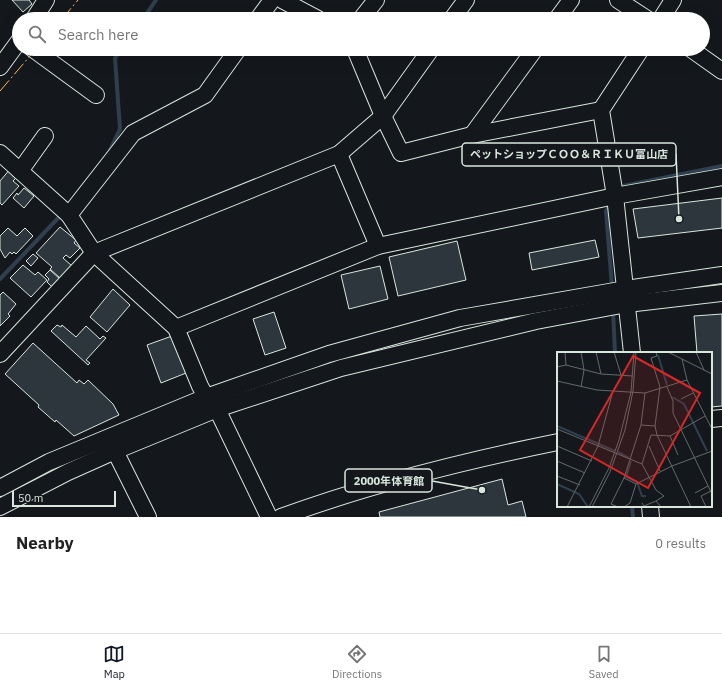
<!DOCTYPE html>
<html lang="en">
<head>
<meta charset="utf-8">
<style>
  body { margin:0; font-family:"IBM Plex Sans","Noto Sans JP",sans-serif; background:#f6f6f6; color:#222 }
  .scale { position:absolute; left:12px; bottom:10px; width:104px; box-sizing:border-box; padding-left:4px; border:2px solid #d8e6dc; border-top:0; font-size:11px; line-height:14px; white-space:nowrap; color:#d8e6dc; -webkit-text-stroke:3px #14181c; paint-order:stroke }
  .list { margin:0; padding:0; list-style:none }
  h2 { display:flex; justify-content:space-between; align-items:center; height:52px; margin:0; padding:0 16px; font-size:17px }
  h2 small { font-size:13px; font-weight:400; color:#767676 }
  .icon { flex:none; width:22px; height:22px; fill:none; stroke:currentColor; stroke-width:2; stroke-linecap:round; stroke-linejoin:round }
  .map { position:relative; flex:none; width:722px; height:517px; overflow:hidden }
  .search { position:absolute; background:#fff; box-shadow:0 4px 16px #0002; left:12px; right:12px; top:12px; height:44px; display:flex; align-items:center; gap:10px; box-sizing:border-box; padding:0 14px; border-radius:22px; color:#767676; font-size:15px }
  .sheet { height:116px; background:#fff }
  nav { display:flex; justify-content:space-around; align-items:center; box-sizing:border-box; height:56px; border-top:1px solid #e0e0e0; background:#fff; font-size:11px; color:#767676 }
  nav a { display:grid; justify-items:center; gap:2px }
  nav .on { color:#111827 }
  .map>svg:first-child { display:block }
</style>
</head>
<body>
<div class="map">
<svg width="722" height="517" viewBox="0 0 722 517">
  <rect width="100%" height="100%" fill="#14181c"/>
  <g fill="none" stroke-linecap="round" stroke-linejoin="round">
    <g stroke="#2f3f4d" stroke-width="4">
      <path d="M 143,19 L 156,0"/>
      <path d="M 110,150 L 120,129 L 115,58 L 122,49"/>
      <path d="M 620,190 L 623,186 L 722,166"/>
      <path d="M 611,204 L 606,211 L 612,287"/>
      <path d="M 0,279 L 63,213"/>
      <path d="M 613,310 L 615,353"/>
      <path d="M 632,506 L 633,517"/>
    </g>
  </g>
  <g fill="#2c363c" stroke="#d8e6dc">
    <path d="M 12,0 L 29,0 L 32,4 L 23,12 Z"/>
    <path d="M 11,168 L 19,175 L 13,181 L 19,186 L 2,205 L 0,203 L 0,181 Z"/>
    <path d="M 24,188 L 34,196 L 24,208 L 13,198 L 17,193 L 18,195 Z"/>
    <path d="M 722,198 L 722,228 L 638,238 L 633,209 Z"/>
    <path d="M 60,227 L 76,240 L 74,243 L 80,248 L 70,258 L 66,255 L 63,258 L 72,266 L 60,278 L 50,269 L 52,267 L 36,253 Z"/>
    <path d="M 8,228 L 17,236 L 25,228 L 33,236 L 16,254 L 14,252 L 12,254 L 10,252 L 5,258 L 0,249 L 0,236 Z"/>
    <path d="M 595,240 L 599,257 L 532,270 L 529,253 Z"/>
    <path d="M 457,241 L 466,280 L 398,296 L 389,257 Z"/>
    <path d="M 33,254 L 38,258 L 31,266 L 26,261 Z"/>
    <path d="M 23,265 L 35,275 L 38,272 L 47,280 L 31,297 L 10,278 Z"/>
    <path d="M 380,266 L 388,299 L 349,309 L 341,275 Z"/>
    <path d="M 50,270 L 60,279 L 52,287 L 47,282 L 49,279 L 45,275 Z"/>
    <path d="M 113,289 L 130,305 L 107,332 L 90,317 Z"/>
    <path d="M 3,292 L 16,304 L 8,314 L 10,316 L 0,326 L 0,295 Z"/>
    <path d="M 274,312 L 286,348 L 265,355 L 253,319 Z"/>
    <path d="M 722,314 L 722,406 L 711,407 L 711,353 L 697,353 L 694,316 Z"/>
    <path d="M 57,325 L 61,327 L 62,325 L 76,337 L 86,326 L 100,339 L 103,336 L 106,338 L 86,360 L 90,363 L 88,365 L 51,331 Z"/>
    <path d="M 172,336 L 186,373 L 161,383 L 147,345 Z"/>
    <path d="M 33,343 L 77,383 L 79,380 L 84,384 L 88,380 L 113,404 L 119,415 L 74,436 L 56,420 L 55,422 L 38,407 L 39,405 L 5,374 Z"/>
    <path d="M 502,479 L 508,505 L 522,501 L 526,517 L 380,517 L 379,512 Z"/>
  </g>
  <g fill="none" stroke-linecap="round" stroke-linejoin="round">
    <defs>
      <g id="minor">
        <path d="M 282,0 L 318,19"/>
        <path d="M 618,0 L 647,19"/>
        <path d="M 34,19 L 46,0"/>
        <path d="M 258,19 L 272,0"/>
        <path d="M 361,19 L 376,0"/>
        <path d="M 452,19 L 466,0"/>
        <path d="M 557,19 L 571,0"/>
        <path d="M 661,19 L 673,0"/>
        <path d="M 33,49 L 96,95"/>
        <path d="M 355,49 L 383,116 L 401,153 L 472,135 L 601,110"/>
        <path d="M 691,49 L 722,71"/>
        <path d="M 0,67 L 19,41"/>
        <path d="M 472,135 L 535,49"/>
        <path d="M 0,153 L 69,215 L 94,253 L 176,328 L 200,386 L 206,397 L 217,409 L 269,517"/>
        <path d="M 339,154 L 378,246"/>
        <path d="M 20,171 L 45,136"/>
        <path d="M 69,215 L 133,133 L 205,95 L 238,49"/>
        <path d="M 176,328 L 378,246 L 615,196 L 722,177"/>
        <path d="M 632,353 L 615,196 L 601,110 L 641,49"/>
        <path d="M 0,354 L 94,253 L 339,154 L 383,116 L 431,49"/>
        <path d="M 711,419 L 722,418"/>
        <path d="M 115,451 L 148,517"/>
        <path d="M 0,488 L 49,462 L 206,397 L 329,354 L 460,318 L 626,289 L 722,275"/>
        <path d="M 650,506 L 651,517"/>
        <path d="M 0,507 L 68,472 L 115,451 L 217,409 L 341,368 L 536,321 L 627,304 L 722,293"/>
        <path d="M 281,517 C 371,484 464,461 558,442"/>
      </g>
    </defs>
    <use href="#minor" stroke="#d8e6dc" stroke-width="18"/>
    <use href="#minor" stroke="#14181c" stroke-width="16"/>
    <g stroke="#ffb74d" stroke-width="1" stroke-dasharray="14 3 2 3" stroke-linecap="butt">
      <path d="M 62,19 L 78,0"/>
      <path d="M 0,91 L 36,49"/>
    </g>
  </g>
  <g transform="translate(557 352)">
    <rect width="155" height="155" fill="#14181c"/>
    <path fill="none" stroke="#2f3f4d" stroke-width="2" d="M 101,3 L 110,33M 115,45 L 127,52 L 150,99M 0,74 L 58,99M 61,100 L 72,106M 74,109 L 69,125 L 80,130 L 85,144 L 89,144M 0,132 L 22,142 L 31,155"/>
    <path fill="none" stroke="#626a69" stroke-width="1" d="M 8,0 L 9,13M 39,0 L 44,22M 57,0 L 64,23M 99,0 L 100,4 L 94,6 L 103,35 L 98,74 L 100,83 L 134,155M 111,0 L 155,22M 139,0 L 147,18M 125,7 L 130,28 L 155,77M 0,15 L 9,13 L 44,22 L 76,24M 0,29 L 40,38 L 88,41 L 130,28M 24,35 L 27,18 L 24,0M 110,35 L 116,49 L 116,61 L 155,142M 124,47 L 136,41M 84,73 L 98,74M 0,77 L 85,112 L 99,138 L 107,144 L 99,149 L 104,155M 113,84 L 121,103M 0,94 L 35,109M 92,94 L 103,119M 0,109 L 28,121M 85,112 L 94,83 L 113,84 L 148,64M 0,124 L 23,133M 67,126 L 79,132M 138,141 L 151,134M 85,151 L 87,154 L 99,149M 10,155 L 41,94 L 56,39M 32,155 L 52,116 L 62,88 L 74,40 L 77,0M 35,155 L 53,120 L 68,78 L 76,39 L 79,0M 61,155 L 54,152 L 67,126 L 84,73 L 88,41M 67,155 L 73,151 L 79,132 L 115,114 L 155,99M 149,155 L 144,144 L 154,139"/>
    <path fill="#d62828" fill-opacity="0.15" stroke="#d62828" stroke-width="2" d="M 76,4 L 143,41 L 91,136 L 23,98 Z"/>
    <rect width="155" height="155" fill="none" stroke="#d8e6dc" stroke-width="2"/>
  </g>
  <path fill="none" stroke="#d8e6dc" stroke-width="1.5" d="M679 219L676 154M482 490L432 481"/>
  <g fill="#d8e6dc" stroke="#14181c" stroke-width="1.5">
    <circle cx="679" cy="219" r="4"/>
    <circle cx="482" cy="490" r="4"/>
  </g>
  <g fill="#14181c" stroke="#d8e6dc" stroke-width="1.5">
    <rect x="462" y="143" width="214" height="23" rx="4"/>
    <rect x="345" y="469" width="87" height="23" rx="4"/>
  </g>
  <g font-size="11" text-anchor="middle" font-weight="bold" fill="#d8e6dc">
    <text x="569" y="158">ペットショップＣＯＯ＆ＲＩＫＵ富山店</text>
    <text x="389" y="485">2000年体育館</text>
  </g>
</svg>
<div class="scale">50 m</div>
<div class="search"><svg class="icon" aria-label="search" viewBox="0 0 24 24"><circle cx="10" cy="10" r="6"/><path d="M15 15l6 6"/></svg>Search here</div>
</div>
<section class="sheet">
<h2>Nearby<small>0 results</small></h2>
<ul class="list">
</ul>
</section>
<nav>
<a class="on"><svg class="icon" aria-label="map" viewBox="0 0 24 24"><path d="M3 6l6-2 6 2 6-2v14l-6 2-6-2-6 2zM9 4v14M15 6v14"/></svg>Map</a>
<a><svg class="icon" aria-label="directions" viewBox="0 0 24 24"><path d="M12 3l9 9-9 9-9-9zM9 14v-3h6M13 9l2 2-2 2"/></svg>Directions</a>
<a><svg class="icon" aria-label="saved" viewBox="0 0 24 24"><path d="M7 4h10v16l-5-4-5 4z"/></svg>Saved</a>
</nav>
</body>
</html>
